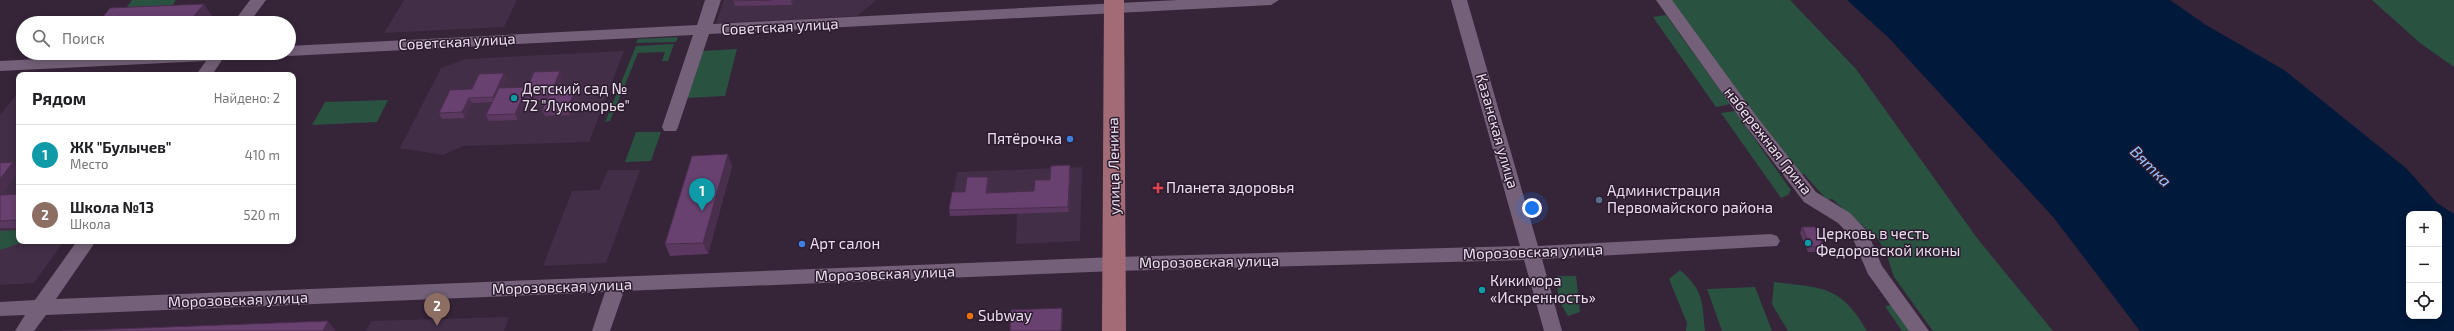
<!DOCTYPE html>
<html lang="ru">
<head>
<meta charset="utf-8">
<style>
  body { margin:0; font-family:"Exo 2",sans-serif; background:#f6f6f6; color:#202124 }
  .controls { position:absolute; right:12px; bottom:12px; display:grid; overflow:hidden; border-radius:8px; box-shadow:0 2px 10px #0003 }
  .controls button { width:36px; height:36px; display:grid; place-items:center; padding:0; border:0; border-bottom:1px solid #e0e0e0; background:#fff; color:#202124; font:20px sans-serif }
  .you { position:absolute; left:1532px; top:208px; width:14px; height:14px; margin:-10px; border:3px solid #fff; border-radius:50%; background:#1a73e8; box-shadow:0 0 0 6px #1a73e833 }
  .badge { display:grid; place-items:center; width:26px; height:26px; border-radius:50%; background:#476983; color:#fff; font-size:13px; font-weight:700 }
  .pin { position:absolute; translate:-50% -33px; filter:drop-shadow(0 1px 2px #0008) }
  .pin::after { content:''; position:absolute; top:21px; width:14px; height:12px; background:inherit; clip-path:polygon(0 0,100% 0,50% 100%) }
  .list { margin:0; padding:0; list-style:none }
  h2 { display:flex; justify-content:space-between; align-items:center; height:52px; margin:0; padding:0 16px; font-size:17px }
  h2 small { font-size:13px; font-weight:400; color:#757577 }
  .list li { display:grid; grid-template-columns:26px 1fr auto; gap:12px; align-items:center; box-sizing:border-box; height:60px; padding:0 16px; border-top:1px solid #e0e0e0 }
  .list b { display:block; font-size:15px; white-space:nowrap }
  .list p { margin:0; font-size:13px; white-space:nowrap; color:#757577 }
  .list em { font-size:13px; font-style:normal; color:#757577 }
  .icon { flex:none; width:22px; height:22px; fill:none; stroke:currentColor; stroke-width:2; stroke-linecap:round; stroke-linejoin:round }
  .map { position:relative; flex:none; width:2454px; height:331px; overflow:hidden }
  .search { position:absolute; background:#fff; box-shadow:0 2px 10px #0003; left:16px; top:16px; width:280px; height:44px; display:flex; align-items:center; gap:10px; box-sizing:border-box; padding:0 14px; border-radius:22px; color:#757577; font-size:15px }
  .panel { position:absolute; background:#fff; box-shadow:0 2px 10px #0003; left:16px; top:72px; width:280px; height:172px; border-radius:8px }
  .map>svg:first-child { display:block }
</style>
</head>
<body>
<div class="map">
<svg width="2454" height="331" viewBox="0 0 2454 331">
  <rect width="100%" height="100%" fill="#362439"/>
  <g fill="#432e47">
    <path d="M 404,0 L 517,0 L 504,27 L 384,33 Z"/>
    <path d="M 724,0 L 877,0 L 857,16 L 716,23 Z"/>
    <path d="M 624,51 L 589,142 L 463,146 L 443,155 L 400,148 L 441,68 L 466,59 Z"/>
    <path d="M 19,92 L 19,241 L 64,241 L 34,283 L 0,285 L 0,115 Z"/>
    <path d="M 1082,167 L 1080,241 L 1016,244 L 1017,214 L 950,216 L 957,172 Z"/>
    <path d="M 608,170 L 640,170 L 606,263 L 543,266 L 572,191 L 599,190 Z"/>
    <path d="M 509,317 L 504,331 L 366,331 L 371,321 Z"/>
  </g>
  <g fill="#2a5240">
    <path d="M 132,0 L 176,0 L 167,13 L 121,15 Z"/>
    <path d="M 1670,0 L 1790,0 L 1856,69 L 1977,238 L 2053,331 L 1933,331 L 1894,277 L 1886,253 L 1878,239 L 1832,199 L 1827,200 L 1804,174 L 1797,176 Z"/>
    <path d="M 2372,0 L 2454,0 L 2454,67 L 2420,43 Z"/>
    <path d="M 1666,15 L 1730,104 L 1716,107 L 1653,17 Z"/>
    <path d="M 678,37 L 676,42 L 636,43 L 638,39 Z"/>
    <path d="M 674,44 L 668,61 L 662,61 L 665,52 L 638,53 L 610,121 L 605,122 L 636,46 Z"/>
    <path d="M 737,49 L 725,96 L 687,98 L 702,51 Z"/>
    <path d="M 388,100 L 377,122 L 312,125 L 325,102 Z"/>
    <path d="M 1735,111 L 1788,186 L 1791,190 L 1788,195 L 1781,198 L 1721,113 Z"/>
    <path d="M 636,132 L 661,132 L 651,161 L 625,162 Z"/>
    <path d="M 19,230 L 19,241 L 26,241 L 0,250 L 0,231 Z"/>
    <path d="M 1680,270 C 1704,291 1702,301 1705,331 L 1686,331 L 1687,323 L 1669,279 Z"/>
    <path d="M 1557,276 L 1576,276 L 1580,312 L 1568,316 L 1558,299 Z"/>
    <path d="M 1774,282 C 1822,288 1841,285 1867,331 L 1788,331 L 1772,304 Z"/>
    <path d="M 1755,287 L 1772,331 L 1722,331 L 1707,289 Z"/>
    <path d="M 1894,305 L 1912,331 L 1902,331 L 1885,306 Z"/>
  </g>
  <path fill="#01193a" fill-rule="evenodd" d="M 1847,0 L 2170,0 L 2206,25 L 2284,70 L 2407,169 L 2437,203 L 2454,214 L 2454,331 L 2140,331 L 2054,218 L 1889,38 ZM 2409,214 L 2439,214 L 2439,316 L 2409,316 Z"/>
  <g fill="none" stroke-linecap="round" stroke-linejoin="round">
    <g fill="#746078" fill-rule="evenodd">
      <path d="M 250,0 L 266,0 L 249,23 L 233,23 Z"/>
      <path d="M 705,0 L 721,0 L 713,24 L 1178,0 L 1279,0 L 1271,5 L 709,34 L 678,127 L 676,131 L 664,131 L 662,127 L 693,35 L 289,56 L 282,53 L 289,53 L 289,46 L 697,25 Z"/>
      <path d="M 1451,0 L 1467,0 L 1538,246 L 1771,234 L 1777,236 L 1780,241 L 1777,246 L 1542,259 L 1562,331 L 1544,331 L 1524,260 L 1116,271 L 624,291 L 610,331 L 592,331 L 605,292 L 46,315 L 34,331 L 15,331 L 25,315 L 0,316 L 0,302 L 35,300 L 77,241 L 96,241 L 56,299 L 1116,257 L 1520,246 Z"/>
      <path d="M 1656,0 L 1672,0 L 1757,117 L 1816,192 L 1850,213 L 1867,231 L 1882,266 L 1929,331 L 1909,331 L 1868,274 L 1853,239 L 1838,223 L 1804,202 L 1745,125 Z"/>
      <path d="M 152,53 L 262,53 L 260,57 L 222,60 L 212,75 L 196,75 L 206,61 L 0,71 L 0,61 Z"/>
    </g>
    <path fill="#a36b75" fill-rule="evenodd" d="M 1104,0 L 1124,0 L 1126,331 L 1102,331 Z"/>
  </g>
  <g fill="#5a3860">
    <path d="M 733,0 L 794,0 L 792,5 L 735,6 Z"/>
    <path d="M 560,71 L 563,76 L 559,86 L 577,85 L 579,90 L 570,115 L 545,116 L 542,111 L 546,100 L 527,101 L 526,100 L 518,120 L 489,121 L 486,115 L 493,102 L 472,103 L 465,118 L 442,119 L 439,113 L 472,89 L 507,78 L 502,88 L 527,88 Z"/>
    <path d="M 0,163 L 1,195 L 19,194 L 19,228 L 0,228 Z"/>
    <path d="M 732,166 L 708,254 L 670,256 L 665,244 Z"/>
    <path d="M 1071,170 L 1069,212 L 950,216 L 949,210 L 965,192 L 988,177 L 989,182 L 987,193 L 1034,191 L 1050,180 Z"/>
    <path d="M 1802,227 L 1824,246 L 1821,252 L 1808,252 L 1800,233 Z"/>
  </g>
  <g fill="#4a2e4e">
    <path d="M 791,0 L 794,0 L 792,5 Z"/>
    <path d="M 204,4 L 212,16 L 207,23 L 184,23 Z"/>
    <path d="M 560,71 L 563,76 L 557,91 L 554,86 Z"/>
    <path d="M 504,73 L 507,78 L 496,102 L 493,97 Z"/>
    <path d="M 577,85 L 579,90 L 570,115 L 567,110 Z"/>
    <path d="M 527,87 L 529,93 L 524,96 L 526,100 L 518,120 L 515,114 Z"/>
    <path d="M 469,98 L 472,103 L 465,118 L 462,112 Z"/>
    <path d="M 728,154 L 732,166 L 708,254 L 703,243 Z"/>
    <path d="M 13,162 L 19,168 L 19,171 L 0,196 L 0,179 Z"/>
    <path d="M 1070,165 L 1071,170 L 1069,212 L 1068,207 Z"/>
    <path d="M 988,177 L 989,182 L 987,198 L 986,193 Z"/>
    <path d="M 1062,308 L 1063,317 L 1062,331 L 1061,331 Z"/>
    <path d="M 328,321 L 336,331 L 323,331 Z"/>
  </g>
  <g fill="#694170" stroke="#4a2e4e">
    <path d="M 733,0 L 772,0 L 733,1 Z"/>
    <path d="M 204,4 L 193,17 L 184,23 L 98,23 L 110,8 Z"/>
    <path d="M 560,71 L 554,86 L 577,85 L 567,110 L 542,111 L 549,95 L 524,96 L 534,72 Z"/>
    <path d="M 504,73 L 493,97 L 469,98 L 462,112 L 439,113 L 450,90 L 472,89 L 479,74 Z"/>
    <path d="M 527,87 L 515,114 L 486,115 L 499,88 Z"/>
    <path d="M 728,154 L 703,243 L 665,244 L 692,156 Z"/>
    <path d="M 13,162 L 0,179 L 0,163 Z"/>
    <path d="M 1070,165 L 1068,207 L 949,210 L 952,192 L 965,192 L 967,177 L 988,177 L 986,193 L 1034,191 L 1035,180 L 1050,180 L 1051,166 Z"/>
    <path d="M 19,194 L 19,220 L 0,221 L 0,195 Z"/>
    <path d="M 1802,227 L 1815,227 L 1824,246 L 1811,247 Z"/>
    <path d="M 1062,308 L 1061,331 L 1010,331 L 1011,310 Z"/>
    <path d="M 328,321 L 323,331 L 62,331 Z"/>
  </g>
  <g fill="#0f9aa8" stroke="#2c1b2f" stroke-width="1.5">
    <circle cx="514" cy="98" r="4"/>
    <circle cx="1808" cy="243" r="4"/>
    <circle cx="1482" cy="290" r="4"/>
  </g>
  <g fill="#3f7fe0" stroke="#2c1b2f" stroke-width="1.5">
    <circle cx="1070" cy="139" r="4"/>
    <circle cx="802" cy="244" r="4"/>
  </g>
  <path fill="#e0444e" stroke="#2c1b2f" stroke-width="1.5" d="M1156 182h4v4h4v4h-4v4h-4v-4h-4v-4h4z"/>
  <circle fill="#5c6f8a" stroke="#2c1b2f" stroke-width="1.5" cx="1599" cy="200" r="4"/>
  <circle fill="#e8710a" stroke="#2c1b2f" stroke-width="1.5" cx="970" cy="316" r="4"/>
  <g text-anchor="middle" stroke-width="3" stroke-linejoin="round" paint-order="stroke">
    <g font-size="15" fill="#ebe0ed" stroke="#2c1b2f">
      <text transform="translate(780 27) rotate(-3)" y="5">Советская улица</text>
      <text transform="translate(457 42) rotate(-3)" y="5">Советская улица</text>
      <text transform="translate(1497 131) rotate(74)" y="5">Казанская улица</text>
      <text transform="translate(1768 141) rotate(52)" y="5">набережная Грина</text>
      <text transform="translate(1114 166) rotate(-91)" y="5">улица Ленина</text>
      <text transform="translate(1533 252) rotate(-2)" y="5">Морозовская улица</text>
      <text transform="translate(1209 262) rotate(-1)" y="5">Морозовская улица</text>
      <text transform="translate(885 274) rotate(-2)" y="5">Морозовская улица</text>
      <text transform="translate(562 287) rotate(-2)" y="5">Морозовская улица</text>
      <text transform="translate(238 300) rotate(-2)" y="5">Морозовская улица</text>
    </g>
    <g font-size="15" fill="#ebe0ed" stroke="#2c1b2f" text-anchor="start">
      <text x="522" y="94">Детский сад №<tspan x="522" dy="17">72 "Лукоморье"</tspan></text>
      <text x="1062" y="144" text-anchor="end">Пятёрочка</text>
      <text x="1166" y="193">Планета здоровья</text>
      <text x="1607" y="196">Администрация<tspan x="1607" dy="17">Первомайского района</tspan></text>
      <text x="1816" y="239">Церковь в честь<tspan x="1816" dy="17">Федоровской иконы</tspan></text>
      <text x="810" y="249">Арт салон</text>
      <text x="1490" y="286">Кикимора<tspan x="1490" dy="17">«Искренность»</tspan></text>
      <text x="978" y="321">Subway</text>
    </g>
    <g font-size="16" font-style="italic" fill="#99c4fe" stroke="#2c1b2f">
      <text transform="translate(2151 166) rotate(45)" y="6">Вятка</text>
    </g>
  </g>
</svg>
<div class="controls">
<button>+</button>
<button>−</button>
<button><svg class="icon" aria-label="locate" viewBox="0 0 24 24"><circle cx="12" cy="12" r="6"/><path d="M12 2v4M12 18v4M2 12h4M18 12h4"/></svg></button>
</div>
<div class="you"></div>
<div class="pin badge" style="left:702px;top:211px;background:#0f9aa8">1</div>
<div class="pin badge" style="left:437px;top:326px;background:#8d6e63">2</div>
<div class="search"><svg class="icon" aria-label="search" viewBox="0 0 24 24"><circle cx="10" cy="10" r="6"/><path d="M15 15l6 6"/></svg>Поиск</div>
<section class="panel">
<h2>Рядом<small>Найдено: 2</small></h2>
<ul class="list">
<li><span class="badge" style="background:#0f9aa8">1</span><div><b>ЖК &quot;Булычев&quot;</b><p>Место</p></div><em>410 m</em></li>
<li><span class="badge" style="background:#8d6e63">2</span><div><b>Школа №13</b><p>Школа</p></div><em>520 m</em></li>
</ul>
</section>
</div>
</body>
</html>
